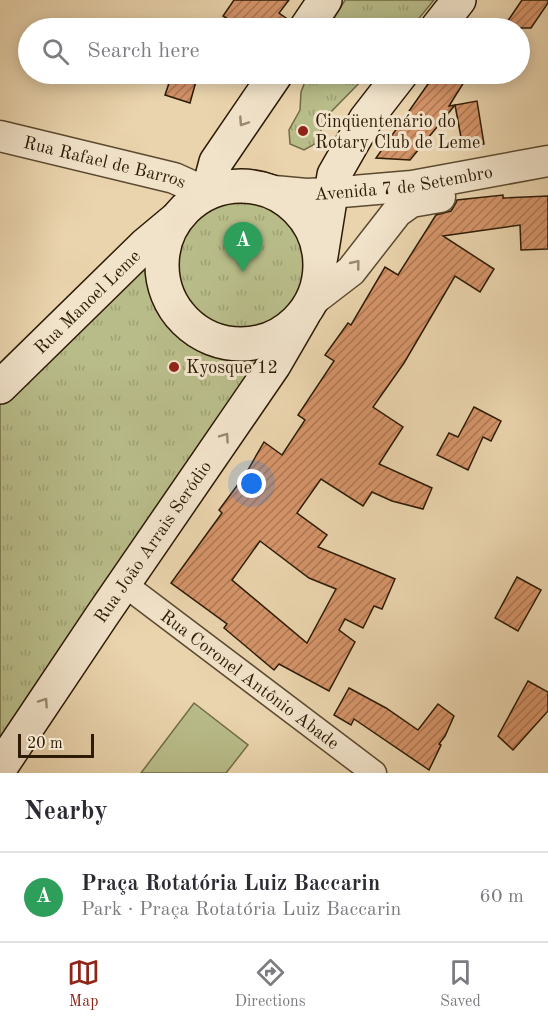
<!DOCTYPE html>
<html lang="en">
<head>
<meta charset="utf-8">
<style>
  body { margin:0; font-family:"Old Standard TT",serif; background:#f7f7f7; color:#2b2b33 }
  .scale { position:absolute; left:18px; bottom:15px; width:76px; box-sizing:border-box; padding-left:6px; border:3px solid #2d1b05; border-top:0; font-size:16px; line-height:21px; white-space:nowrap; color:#2d1b05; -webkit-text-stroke:4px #f1e3ca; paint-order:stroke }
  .you { position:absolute; left:252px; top:484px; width:21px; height:21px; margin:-15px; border:4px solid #fff; border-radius:50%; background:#1a73e8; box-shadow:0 0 0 9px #1a73e833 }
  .badge { display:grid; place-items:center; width:39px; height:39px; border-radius:50%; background:#8f2418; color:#fff; font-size:20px; font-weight:700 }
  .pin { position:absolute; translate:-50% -50px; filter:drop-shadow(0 2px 3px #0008) }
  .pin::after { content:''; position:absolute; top:32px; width:21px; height:18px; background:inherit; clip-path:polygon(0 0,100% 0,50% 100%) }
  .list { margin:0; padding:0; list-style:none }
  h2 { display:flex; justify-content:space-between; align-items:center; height:78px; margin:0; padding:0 24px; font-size:26px }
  h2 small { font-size:20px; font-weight:400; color:#7c7c81 }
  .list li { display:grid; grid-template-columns:39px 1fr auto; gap:18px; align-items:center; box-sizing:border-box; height:90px; padding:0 24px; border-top:2px solid #e1e1e2 }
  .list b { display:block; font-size:22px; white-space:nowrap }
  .list p { margin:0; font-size:20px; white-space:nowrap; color:#7c7c81 }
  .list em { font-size:20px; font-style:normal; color:#7c7c81 }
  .icon { flex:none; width:33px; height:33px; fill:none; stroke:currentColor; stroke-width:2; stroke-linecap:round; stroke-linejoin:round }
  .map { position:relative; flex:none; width:548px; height:773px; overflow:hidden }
  .search { position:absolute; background:#fff; box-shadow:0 3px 15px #0003; left:18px; right:18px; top:18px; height:66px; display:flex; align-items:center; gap:15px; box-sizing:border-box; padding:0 21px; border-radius:33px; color:#7c7c81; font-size:22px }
  .sheet { height:168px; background:#fff }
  nav { display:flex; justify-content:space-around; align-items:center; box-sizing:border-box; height:84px; border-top:2px solid #e1e1e2; background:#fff; font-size:16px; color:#7c7c81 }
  nav a { display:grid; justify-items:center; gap:3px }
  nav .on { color:#8f2418 }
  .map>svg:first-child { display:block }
</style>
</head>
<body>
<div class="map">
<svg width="548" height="773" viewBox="0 0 548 773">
  <defs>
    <pattern id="grass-tufts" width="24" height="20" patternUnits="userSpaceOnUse" patternTransform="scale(1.5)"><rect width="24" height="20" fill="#b8bc89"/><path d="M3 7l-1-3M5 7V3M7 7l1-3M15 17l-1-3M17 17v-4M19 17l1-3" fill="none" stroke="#9ea175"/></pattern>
    <pattern id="building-hatch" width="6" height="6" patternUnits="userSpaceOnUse" patternTransform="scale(1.5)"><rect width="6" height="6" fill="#d59469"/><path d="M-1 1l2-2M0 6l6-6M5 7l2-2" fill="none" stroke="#ad7854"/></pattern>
  </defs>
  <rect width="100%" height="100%" fill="#ead4ad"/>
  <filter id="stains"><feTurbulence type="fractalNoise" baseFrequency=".00333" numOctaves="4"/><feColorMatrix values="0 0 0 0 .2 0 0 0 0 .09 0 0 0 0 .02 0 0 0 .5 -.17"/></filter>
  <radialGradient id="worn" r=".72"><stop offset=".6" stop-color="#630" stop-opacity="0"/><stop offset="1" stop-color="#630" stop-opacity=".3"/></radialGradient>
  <g fill="url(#grass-tufts)" stroke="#726c47" stroke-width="1.5">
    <path d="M 345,0 L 434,0 L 411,28 L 328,28 Z"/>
    <path d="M 308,74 L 368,74 L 328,115 L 315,144 L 304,150 L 290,144 L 289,130 L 300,110 L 301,92 Z"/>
    <circle cx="243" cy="266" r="65"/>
    <path d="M 165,240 L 160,269 L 163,287 L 170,307 L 183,326 L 207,336 L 222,346 L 290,338 L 0,769 L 0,386 Z"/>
  </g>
  <path fill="#b8bc89" stroke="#726c47" stroke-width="1.5" d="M 194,703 L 248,745 L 226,773 L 141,773 Z"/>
  <g fill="url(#building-hatch)" stroke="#2d1b05" stroke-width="1.5" fill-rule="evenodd">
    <path d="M 234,0 L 289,0 L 279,13 L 289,20 L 288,28 L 242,28 L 223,16 Z"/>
    <path d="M 522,0 L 548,0 L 548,3 L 531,28 L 503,28 Z"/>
    <path d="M 172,74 L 198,74 L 190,103 L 165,95 Z"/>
    <path d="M 435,74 L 469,74 L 449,106 L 455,105 L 410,160 L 376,158 Z"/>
    <path d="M 477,101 L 484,144 L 463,148 L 455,105 Z"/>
    <path d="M 503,195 L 503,198 L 548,196 L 548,249 L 521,250 L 520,225 L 443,236 L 494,269 L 480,292 L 455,276 L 404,363 L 373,407 L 403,427 L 379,464 L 432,488 L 423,509 L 392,501 L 372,492 L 363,506 L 321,479 L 297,513 L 327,535 L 318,547 L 395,579 L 382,609 L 374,606 L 363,628 L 345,619 L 339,630 L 355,642 L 329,691 L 279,664 L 274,670 L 224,628 L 227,624 L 171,583 L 222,513 L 219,510 L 245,475 L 264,442 L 282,455 L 305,420 L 298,415 L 334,361 L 325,355 L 348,323 L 351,325 L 385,267 L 398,275 L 436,215 L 451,211 L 456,203 L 457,200 ZM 260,541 L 309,578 L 336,589 L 307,643 L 232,580 Z"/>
    <path d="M 474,407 L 501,421 L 491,441 L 483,437 L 468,470 L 437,455 L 449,433 L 458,437 Z"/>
    <path d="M 517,577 L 541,590 L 518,631 L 495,618 Z"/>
    <path d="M 528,681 L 548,692 L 548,711 L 513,750 L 498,736 Z"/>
    <path d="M 349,688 L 386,708 L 418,730 L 438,704 L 454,716 L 445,736 L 439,744 L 441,745 L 429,770 L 354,719 L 351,725 L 334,715 Z"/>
  </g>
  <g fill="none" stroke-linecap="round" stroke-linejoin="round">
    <defs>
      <g id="minor">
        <path id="s1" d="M 124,584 L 374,773"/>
      </g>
      <g id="tertiary">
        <path id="s2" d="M 0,136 L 174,178 L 207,193"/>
        <path id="s3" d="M 259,187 L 274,191 L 306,194 L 330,193 L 412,186 L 548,161"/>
        <path d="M 312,301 L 351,271 L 397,212 L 411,202 L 440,197"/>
      </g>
      <g id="secondary">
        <path d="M 306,28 L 325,0"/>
        <path d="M 437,28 L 459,0"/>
        <circle cx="241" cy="265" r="79"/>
        <path d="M 208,192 L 216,162 L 276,74"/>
        <path d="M 321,256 L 334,175 L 366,119 L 401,74"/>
        <path id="s4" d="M 0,387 L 145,245 L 175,220"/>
        <path id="s5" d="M 0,768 L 103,614 L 274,365 L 303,315"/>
      </g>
    </defs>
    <use href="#minor" stroke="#5c492f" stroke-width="27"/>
    <use href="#tertiary" stroke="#5c492f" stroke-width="33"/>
    <use href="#secondary" stroke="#2d1b05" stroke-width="36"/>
    <use href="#minor" stroke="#f1e3ca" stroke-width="24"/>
    <use href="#tertiary" stroke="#f1e3ca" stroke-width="30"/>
    <use href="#secondary" stroke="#f1e3ca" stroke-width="33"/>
  </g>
  <defs><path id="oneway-chevron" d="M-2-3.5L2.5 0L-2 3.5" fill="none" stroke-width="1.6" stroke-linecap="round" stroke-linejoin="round" transform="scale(1.5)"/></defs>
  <g stroke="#998971">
    <use href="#oneway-chevron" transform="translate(243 122) rotate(124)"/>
    <use href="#oneway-chevron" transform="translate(356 264) rotate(-51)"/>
    <use href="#oneway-chevron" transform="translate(225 437) rotate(-55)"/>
    <use href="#oneway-chevron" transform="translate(44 702) rotate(-56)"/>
  </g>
  <g fill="#8f2418" stroke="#f1e3ca" stroke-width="2">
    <circle cx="303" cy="131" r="6"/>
    <circle cx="174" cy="367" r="6"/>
  </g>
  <g text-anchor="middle" stroke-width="6" stroke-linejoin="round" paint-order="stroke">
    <g font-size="18" fill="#2d1b05" stroke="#f1e3ca" text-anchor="start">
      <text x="315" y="127">Cinqüentenário do<tspan x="315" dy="21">Rotary Club de Leme</tspan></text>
      <text x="186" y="373">Kyosque 12</text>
    </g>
    <g font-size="18" fill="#2d1b05" stroke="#f1e3ca">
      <text dy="6" stroke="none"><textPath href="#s2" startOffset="108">Rua Rafael de Barros</textPath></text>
      <text dy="6" stroke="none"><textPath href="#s3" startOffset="146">Avenida 7 de Setembro</textPath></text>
      <text dy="6" stroke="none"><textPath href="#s4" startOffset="122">Rua Manoel Leme</textPath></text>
      <text dy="6" stroke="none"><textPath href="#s5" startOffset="273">Rua João Arrais Seródio</textPath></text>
      <text dy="6" stroke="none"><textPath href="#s1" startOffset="158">Rua Coronel Antônio Abade</textPath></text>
    </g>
  </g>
  <rect width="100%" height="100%" filter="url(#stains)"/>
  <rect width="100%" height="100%" fill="url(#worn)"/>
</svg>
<div class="scale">20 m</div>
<div class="you"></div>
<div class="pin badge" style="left:243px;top:272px;background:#2e9e5b">A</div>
<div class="search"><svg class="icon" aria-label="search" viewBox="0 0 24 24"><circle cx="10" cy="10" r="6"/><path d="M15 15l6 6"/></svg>Search here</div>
</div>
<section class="sheet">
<h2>Nearby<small></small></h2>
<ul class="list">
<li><span class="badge" style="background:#2e9e5b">A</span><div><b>Praça Rotatória Luiz Baccarin</b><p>Park · Praça Rotatória Luiz Baccarin</p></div><em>60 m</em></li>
</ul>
</section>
<nav>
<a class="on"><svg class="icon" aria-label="map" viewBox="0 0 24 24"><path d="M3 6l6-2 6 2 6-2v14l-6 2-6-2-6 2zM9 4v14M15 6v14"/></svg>Map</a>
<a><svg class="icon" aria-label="directions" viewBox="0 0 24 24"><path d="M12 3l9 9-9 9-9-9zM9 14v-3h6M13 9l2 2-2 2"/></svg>Directions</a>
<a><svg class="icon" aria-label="saved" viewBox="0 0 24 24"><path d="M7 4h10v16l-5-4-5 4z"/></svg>Saved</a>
</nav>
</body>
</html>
